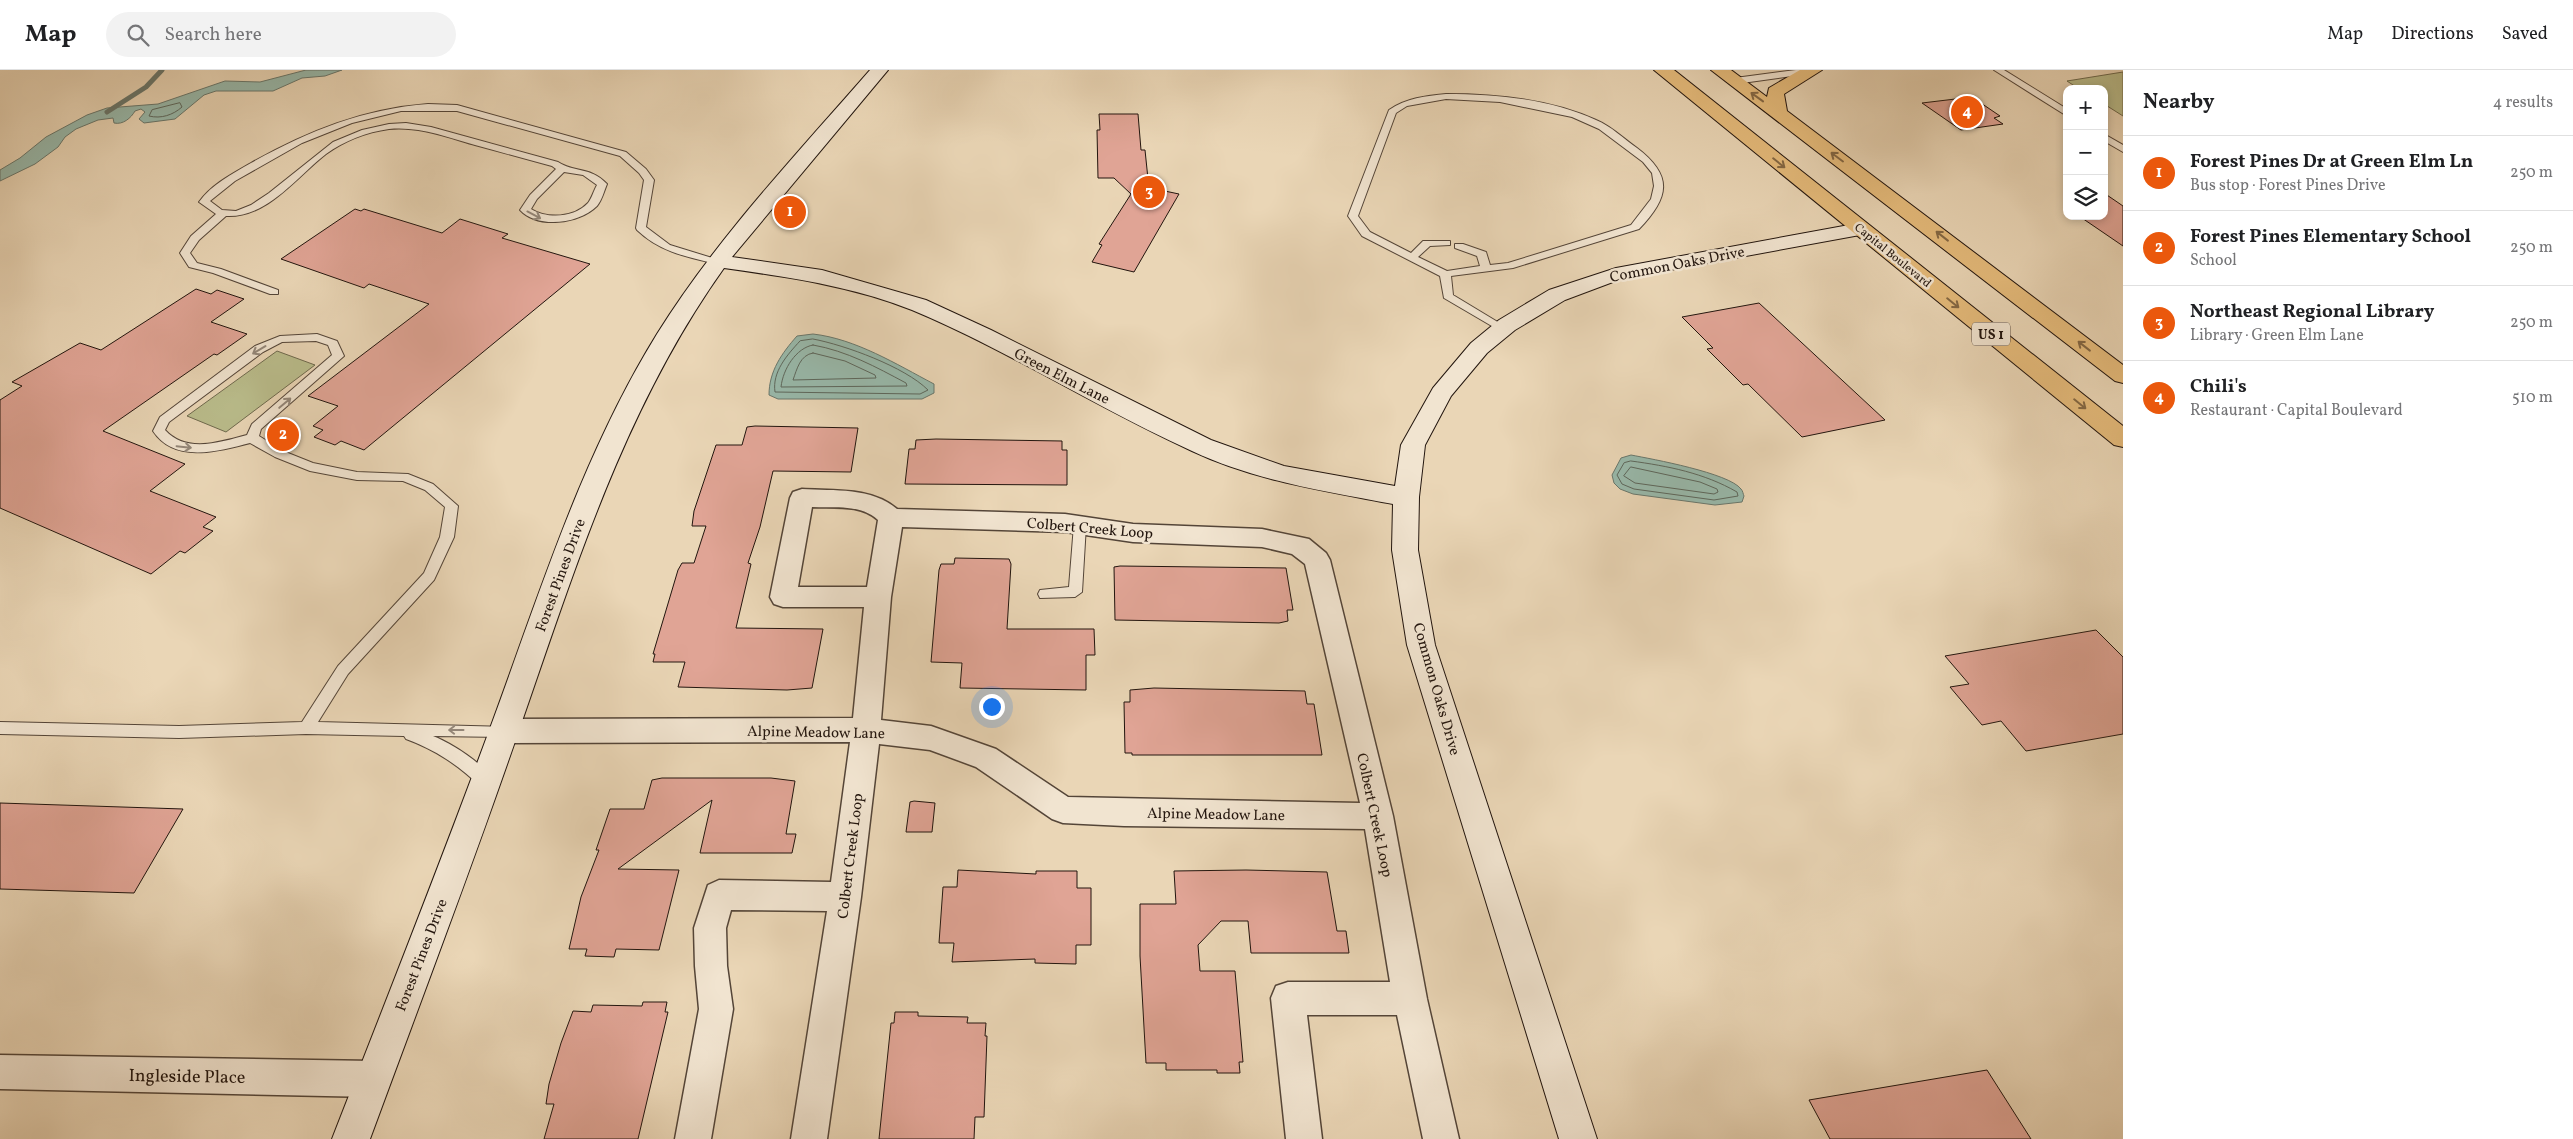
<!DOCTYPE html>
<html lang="en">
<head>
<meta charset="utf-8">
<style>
  body { margin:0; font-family:Vollkorn,serif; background:#f2f2f2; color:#202124 }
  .controls { position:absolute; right:15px; top:15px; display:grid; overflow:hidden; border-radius:10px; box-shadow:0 2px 8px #0003 }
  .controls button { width:45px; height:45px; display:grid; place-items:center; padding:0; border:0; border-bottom:1px solid #e0e0e0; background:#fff; color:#202124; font:25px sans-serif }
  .you { position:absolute; left:991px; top:636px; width:18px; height:18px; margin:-12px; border:4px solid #fff; border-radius:50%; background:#1a73e8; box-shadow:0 0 0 8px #1a73e833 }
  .badge { display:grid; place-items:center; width:32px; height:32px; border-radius:50%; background:#ea580c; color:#fff; font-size:16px; font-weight:700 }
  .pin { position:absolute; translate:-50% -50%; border:2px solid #fff; box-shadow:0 1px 5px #0006 }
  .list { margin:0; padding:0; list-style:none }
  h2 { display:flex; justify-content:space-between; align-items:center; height:65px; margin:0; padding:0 20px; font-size:21px }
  h2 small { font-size:16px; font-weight:400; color:#757577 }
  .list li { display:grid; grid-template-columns:32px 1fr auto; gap:15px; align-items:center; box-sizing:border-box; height:75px; padding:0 20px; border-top:1px solid #e0e0e0 }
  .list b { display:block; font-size:19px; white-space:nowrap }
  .list p { margin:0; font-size:16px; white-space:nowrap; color:#757577 }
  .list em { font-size:16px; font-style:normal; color:#757577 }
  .icon { flex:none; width:28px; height:28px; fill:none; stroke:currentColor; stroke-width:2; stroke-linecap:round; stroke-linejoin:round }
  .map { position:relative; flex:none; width:2123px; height:1069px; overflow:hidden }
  header { display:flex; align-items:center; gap:30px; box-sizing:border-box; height:70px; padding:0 25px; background:#fff; border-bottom:1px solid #e0e0e0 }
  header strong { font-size:24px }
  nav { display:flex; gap:28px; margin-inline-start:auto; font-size:18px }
  .search { width:350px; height:45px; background:#f2f2f2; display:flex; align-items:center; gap:12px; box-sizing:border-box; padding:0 18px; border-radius:28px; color:#757577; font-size:19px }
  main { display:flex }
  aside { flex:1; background:#fff }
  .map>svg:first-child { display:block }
</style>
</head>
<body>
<header>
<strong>Map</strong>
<div class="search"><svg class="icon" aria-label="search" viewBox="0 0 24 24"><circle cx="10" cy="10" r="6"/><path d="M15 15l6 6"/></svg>Search here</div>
<nav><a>Map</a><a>Directions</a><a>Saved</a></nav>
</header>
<main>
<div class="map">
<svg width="2123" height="1069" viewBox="0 0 2123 1069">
  <rect width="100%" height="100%" fill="#ead6b6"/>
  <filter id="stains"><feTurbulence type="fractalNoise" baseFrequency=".004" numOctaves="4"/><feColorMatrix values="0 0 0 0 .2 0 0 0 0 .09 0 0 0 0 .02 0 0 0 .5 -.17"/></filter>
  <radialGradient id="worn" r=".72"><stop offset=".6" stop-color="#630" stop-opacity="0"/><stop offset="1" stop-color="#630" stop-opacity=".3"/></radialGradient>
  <g fill="#babd8c" stroke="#6e694d">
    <path d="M 2123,2 L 2123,46 L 2104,34 L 2104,19 L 2079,19 L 2067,11 Z"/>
    <path d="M 277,281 L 315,295 L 226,362 L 187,346 Z"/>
  </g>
  <g fill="#98b9ab" stroke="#69776c">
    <path d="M 306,0 L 342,0 L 325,6 L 302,8 L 273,21 L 216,21 L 204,25 L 175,49 L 144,53 L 139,49 L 145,42 L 141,39 L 135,41 C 131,48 123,55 114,53 L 113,48 L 98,50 L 76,59 L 65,67 L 58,77 L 35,94 L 0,111 L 0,100 L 20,88 L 46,67 L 87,45 L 107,38 L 158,34 L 225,11 L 260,12 Z"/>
    <path d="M 813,264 C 856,269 896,294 934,314 L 934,323 L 922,329 L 778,329 L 769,325 C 769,301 782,283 797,266 Z"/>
    <path d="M 1631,385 C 1652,389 1729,403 1741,419 C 1743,421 1743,424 1744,426 L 1742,432 L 1715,435 L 1633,424 L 1620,419 L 1614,413 L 1612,405 L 1621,388 Z"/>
  </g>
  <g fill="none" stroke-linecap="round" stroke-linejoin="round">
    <g stroke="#5d675c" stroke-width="1">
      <path d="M 180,33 L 182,37 C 173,45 161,49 149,46 L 152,40 Z"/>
      <path d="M 813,269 C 845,275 905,297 928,320 L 920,324 L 775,322 C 772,302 787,285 800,271 Z"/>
      <path d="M 813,275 C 847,281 876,297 906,313 L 907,316 L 781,317 C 783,299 796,278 813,275 Z"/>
      <path d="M 813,283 L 845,291 L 875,305 L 876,308 L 793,310 C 797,299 800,285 813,283 Z"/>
      <path d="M 1631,391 C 1668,396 1704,403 1737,422 L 1738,426 L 1714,430 L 1634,419 L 1622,414 L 1617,405 L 1624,393 Z"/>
      <path d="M 1631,397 L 1700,412 L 1717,419 L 1718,422 L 1714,424 L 1635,413 L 1624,406 Z"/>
    </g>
    <path stroke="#69776c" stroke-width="5" d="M 107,42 L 146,17 L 162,0"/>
  </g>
  <g fill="#e0a495" stroke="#22150e">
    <path d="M 1972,27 L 2000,46 L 1994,48 L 2003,54 L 1961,60 L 1922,33 Z"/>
    <path d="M 1099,44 L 1138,44 L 1141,80 L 1145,80 L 1148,109 L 1160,120 L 1179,124 L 1134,202 L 1092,192 L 1102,175 L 1099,174 L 1131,124 L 1114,108 L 1098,108 L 1097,60 L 1100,60 Z"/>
    <path d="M 2104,123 L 2123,136 L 2123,176 L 2079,146 L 2104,146 Z"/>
    <path d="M 355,139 L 361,141 L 364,139 L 442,163 L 460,149 L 508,164 L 502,168 L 590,194 L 364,380 L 341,371 L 335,375 L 314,367 L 323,360 L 313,356 L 338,336 L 308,326 L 429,234 L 369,214 L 364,218 L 281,189 Z"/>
    <path d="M 196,219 L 211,224 L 217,220 L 244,229 L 211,252 L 247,264 L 217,285 L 214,284 L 103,361 L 185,394 L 150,421 L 216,447 L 203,457 L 213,461 L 185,483 L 180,481 L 151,504 L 0,438 L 0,330 L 22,316 L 12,312 L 80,273 L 101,280 Z"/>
    <path d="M 1759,233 L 1885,350 L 1802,367 L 1748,314 L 1743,315 L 1707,279 L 1713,278 L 1682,247 Z"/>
    <path d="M 755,356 L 858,358 L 851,402 L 773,401 L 760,457 L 748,493 L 751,494 L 736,558 L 823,559 L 812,618 L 787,620 L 678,617 L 685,592 L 653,592 L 655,584 L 653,584 L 678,500 L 682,493 L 694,493 L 706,456 L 692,456 L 694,441 L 716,375 L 742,375 L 747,357 Z"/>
    <path d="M 936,369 L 1062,371 L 1062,380 L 1067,380 L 1067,415 L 905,414 L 909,379 L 915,379 L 916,370 Z"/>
    <path d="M 955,488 L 1009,489 L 1011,494 L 1007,559 L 1094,559 L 1095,585 L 1086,585 L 1086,620 L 960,618 L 962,593 L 931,592 L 939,500 L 941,494 L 954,494 Z"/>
    <path d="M 1120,496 L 1286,498 L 1293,540 L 1287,540 L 1288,551 L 1279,553 L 1115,550 L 1114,497 Z"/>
    <path d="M 2096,560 L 2123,587 L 2123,664 L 2026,681 L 2001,651 L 1982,655 L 1950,617 L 1969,614 L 1945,586 Z"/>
    <path d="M 1154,618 L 1305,621 L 1307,634 L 1314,634 L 1322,685 L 1132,685 L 1132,683 L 1125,683 L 1124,632 L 1130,632 L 1130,620 Z"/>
    <path d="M 662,708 L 771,708 L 795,711 L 786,764 L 796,764 L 792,783 L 700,783 L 712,730 L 618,799 L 679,800 L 659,880 L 616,879 L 614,887 L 585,886 L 587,879 L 569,879 L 581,827 L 599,780 L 596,780 L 610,739 L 644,739 L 652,710 Z"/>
    <path d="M 914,731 L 935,733 L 932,762 L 906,762 L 910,732 Z"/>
    <path d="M 0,733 L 183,739 L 134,823 L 0,819 Z"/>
    <path d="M 958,800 L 1036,804 L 1036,801 L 1077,801 L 1077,818 L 1091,818 L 1091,875 L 1076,875 L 1076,894 L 1035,893 L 1035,889 L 952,892 L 954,873 L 939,873 L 943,817 L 957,817 Z"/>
    <path d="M 1246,800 L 1327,802 L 1337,861 L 1346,861 L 1349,883 L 1251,883 L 1248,851 L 1221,851 L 1198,875 L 1200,901 L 1235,901 L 1243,992 L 1239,992 L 1240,1003 L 1217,1003 L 1217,1000 L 1166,1000 L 1166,993 L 1146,993 L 1140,886 L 1140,834 L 1176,834 L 1174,801 Z"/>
    <path d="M 643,932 L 667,932 L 665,942 L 668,942 L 638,1069 L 544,1069 L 554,1034 L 546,1034 L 549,1014 L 561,973 L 573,941 L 591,942 L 593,935 L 642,936 Z"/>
    <path d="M 895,942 L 918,942 L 918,946 L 968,947 L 967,953 L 986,953 L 985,966 L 987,966 L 984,1047 L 975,1047 L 974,1069 L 879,1069 L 891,953 L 894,953 Z"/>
    <path d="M 1987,1000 L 2031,1069 L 1830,1069 L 1809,1030 Z"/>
  </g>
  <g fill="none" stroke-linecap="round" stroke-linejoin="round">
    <defs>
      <g id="lane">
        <path d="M 1796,0 L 1818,0 L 1814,3 L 1735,14 L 1731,11 L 1735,8 Z"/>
        <path d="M 1994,0 L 2004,0 L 2067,39 L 2067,46 Z"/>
        <path d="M 1446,24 C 1496,24 1551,29 1596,50 C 1611,56 1624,69 1637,78 C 1674,106 1669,128 1639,159 L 1513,198 L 1451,206 L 1453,225 L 1506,257 L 1508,259 L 1502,262 L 1444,228 L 1440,206 L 1362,166 L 1348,146 L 1389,40 C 1406,28 1426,26 1446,24 ZM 1446,29 L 1500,32 L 1572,47 L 1599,59 L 1643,92 L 1652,103 L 1654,116 L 1651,129 L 1631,155 L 1508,193 L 1490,195 L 1486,182 L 1463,174 L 1455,174 L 1455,178 L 1477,186 L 1480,196 L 1447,201 L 1418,187 L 1430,176 L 1450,175 L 1450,171 L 1423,171 L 1411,183 L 1370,162 L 1358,146 L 1396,43 L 1407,36 Z"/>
        <path d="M 428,34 L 457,35 L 626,82 L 646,99 L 654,110 L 646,157 L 670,175 L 722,191 L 717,194 C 687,187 660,182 637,160 L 636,158 L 644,110 L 639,103 L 620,86 L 457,41 L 401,41 L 352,53 L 302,73 L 235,111 L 210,131 L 222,140 L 236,141 L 251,135 L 269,123 L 333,72 L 362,60 L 389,54 L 406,53 L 431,57 L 558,92 C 574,103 590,96 607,114 C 604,121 602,130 597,136 C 579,154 538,159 520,140 L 530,125 L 556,99 L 552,96 C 526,89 500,82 475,75 C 447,67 418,56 389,59 C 367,62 344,71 326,84 C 296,107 268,148 226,146 L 199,170 L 190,183 L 197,193 L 221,199 L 278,220 L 278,224 L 270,224 L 213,203 L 189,197 L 180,183 L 191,166 L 216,144 L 199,132 C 212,114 232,104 251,93 C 308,61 363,39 428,34 ZM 564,102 L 583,105 L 597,115 C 594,120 592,128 588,133 C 574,148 547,149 531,139 L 537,129 Z"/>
        <path d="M 2104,64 L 2123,75 L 2123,82 L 2104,71 Z"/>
        <path d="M 317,264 L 337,271 L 344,286 L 261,359 L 259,366 L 283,381 L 313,393 L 357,402 L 408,404 L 433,414 L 458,436 L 454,467 L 434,510 L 348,604 L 318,652 L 509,657 L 511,661 L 509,665 L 504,667 L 433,666 C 451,673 485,694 494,712 L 491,717 L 486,719 L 481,717 C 458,695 436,680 406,669 L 404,666 L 306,664 L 179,668 L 0,664 L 0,652 L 179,656 L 302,652 L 338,596 L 424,503 L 440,467 L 445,437 L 425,420 L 403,411 L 357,410 L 310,401 L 275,387 L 250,373 C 219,381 175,394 153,361 L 160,347 L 255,276 L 280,266 ZM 316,271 L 328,275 L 332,285 L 252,354 L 247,365 C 220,372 187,384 165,360 L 169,352 L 263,282 L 282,272 Z"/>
        <path d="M 1080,450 L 1086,455 L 1082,522 L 1075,527 L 1040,528 L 1038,524 L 1040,520 L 1069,517 L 1074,455 Z"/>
      </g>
      <g id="street">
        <path d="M 802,419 C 834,421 872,417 897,439 L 1065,444 L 1133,454 L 1262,459 L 1309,469 L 1326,483 L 1330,490 L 1393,746 L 1427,929 L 1459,1069 L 1423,1069 L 1397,945 L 1307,945 L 1322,1069 L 1286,1069 L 1271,928 L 1276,916 L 1288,912 L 1390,912 L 1365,759 L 1124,756 L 1063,753 L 1052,749 L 976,697 L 930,680 L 879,674 L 861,827 L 827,1069 L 791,1069 L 827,841 L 731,840 L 726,858 L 727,896 L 733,939 L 711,1069 L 675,1069 L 699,939 L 695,896 L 694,858 L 708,815 L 719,810 L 831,812 L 850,672 L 504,673 L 494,669 L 490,661 L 494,653 L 504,649 L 853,648 L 864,537 L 783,537 L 774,534 L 770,527 L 790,428 L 793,422 ZM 812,437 C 835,438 861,434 878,450 L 867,517 L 798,517 ZM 902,457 L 1065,462 L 1133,472 L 1262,477 L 1292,484 L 1305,494 L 1360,733 L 1068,727 L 996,679 L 931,656 L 881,650 L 891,527 Z"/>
        <path d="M 0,985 L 373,991 L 385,997 L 391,1009 L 385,1021 L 373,1027 L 0,1019 Z"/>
      </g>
      <path id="secondary" d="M 870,0 L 888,0 L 732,187 L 822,200 L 926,230 L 991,260 L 1211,370 L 1284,396 L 1395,416 L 1401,375 L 1433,318 L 1471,273 L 1499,250 L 1549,220 L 1616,198 L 1860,153 L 1867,155 L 1870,159 L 1867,163 L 1860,165 L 1621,209 L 1565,230 L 1515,260 L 1487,283 L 1451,326 L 1425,375 L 1419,427 L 1418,480 L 1435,575 L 1597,1069 L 1559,1069 L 1407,575 L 1392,480 L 1393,434 C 1325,421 1256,411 1192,381 C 1097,338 1008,280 912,240 C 852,216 787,207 724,198 C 624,338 575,499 519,660 C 472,797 420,933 370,1069 L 332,1069 C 385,933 439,797 489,661 C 539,526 581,387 657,264 C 717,168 795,86 870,0 Z"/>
      <g id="highway">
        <path d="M 1654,0 L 1674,0 L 2123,356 L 2123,377 L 2114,375 Z"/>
        <path d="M 1711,0 L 1731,0 L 1767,27 L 1769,18 L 1800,0 L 1822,0 L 1784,24 L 1787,41 L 2123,295 L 2123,313 L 2115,311 Z"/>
      </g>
    </defs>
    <use href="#lane" stroke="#544538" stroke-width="2"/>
    <use href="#street" stroke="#544538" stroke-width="3"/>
    <use href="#secondary" stroke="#22150e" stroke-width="2"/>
    <use href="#highway" stroke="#22150e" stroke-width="2"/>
    <use href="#lane" fill="#f1e4d0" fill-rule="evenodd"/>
    <use href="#street" fill="#f1e4d0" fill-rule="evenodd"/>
    <use href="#secondary" fill="#f1e4d0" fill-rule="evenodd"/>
    <use href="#highway" fill="#e5bb7b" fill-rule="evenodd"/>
  </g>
  <defs><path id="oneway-shaft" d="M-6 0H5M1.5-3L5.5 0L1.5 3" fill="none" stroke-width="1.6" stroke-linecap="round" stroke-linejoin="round" transform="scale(1.25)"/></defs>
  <g stroke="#846844">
    <use href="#oneway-shaft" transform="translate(1757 27) rotate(-144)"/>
    <use href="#oneway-shaft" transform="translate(1837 87) rotate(-143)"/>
    <use href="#oneway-shaft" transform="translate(1779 93) rotate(39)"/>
    <use href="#oneway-shaft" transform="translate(1942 166) rotate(-142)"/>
    <use href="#oneway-shaft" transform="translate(1953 233) rotate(39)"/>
    <use href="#oneway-shaft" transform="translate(2084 276) rotate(-142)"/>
    <use href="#oneway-shaft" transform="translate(2080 334) rotate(39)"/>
  </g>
  <g stroke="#948779">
    <use href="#oneway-shaft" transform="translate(534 145) rotate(28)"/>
    <use href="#oneway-shaft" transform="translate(259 280) rotate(149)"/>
    <use href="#oneway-shaft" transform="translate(285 333) rotate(-40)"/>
    <use href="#oneway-shaft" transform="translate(184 377) rotate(6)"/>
    <use href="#oneway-shaft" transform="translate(456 660) rotate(-180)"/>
  </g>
  <g text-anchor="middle" stroke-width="5" stroke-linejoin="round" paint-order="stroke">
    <g font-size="12" fill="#22150e" stroke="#f1e4d0">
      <text transform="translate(1893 185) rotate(39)" y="4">Capital Boulevard</text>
    </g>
    <rect fill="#f1e4d0" stroke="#605348" stroke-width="1" x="1972" y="252.5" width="38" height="23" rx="4"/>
    <g font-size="14" font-weight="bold" fill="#22150e">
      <text x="1991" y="269">US 1</text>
    </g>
    <g font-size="15" fill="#22150e" stroke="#f1e4d0">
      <text transform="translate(1677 194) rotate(-11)" y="5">Common Oaks Drive</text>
      <text transform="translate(1062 306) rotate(27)" y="5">Green Elm Lane</text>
      <text transform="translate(1090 458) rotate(5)" y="5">Colbert Creek Loop</text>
      <text transform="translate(560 505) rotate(-70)" y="5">Forest Pines Drive</text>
      <text transform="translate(1437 619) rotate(74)" y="5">Common Oaks Drive</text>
      <text transform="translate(816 662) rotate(1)" y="5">Alpine Meadow Lane</text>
      <text transform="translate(1216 744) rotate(1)" y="5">Alpine Meadow Lane</text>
      <text transform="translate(1375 745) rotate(78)" y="5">Colbert Creek Loop</text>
      <text transform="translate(850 786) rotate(-83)" y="5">Colbert Creek Loop</text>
      <text transform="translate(421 885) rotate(-69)" y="5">Forest Pines Drive</text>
    </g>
    <g font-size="18" fill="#22150e" stroke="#f1e4d0">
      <text transform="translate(187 1006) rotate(1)" y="6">Ingleside Place</text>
    </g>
  </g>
  <rect width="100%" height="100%" filter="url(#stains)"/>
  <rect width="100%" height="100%" fill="url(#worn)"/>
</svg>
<div class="controls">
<button>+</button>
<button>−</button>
<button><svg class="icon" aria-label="layers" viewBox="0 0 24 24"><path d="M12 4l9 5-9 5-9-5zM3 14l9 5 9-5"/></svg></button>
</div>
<div class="you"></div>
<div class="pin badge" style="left:790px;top:142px">1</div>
<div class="pin badge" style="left:283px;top:365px">2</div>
<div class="pin badge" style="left:1149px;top:122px">3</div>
<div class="pin badge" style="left:1967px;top:42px">4</div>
</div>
<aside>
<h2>Nearby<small>4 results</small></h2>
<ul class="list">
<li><span class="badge">1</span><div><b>Forest Pines Dr at Green Elm Ln</b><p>Bus stop · Forest Pines Drive</p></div><em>250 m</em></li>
<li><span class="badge">2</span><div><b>Forest Pines Elementary School</b><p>School</p></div><em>250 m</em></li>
<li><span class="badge">3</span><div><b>Northeast Regional Library</b><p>Library · Green Elm Lane</p></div><em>250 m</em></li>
<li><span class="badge">4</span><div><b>Chili's</b><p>Restaurant · Capital Boulevard</p></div><em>510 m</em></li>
</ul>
</aside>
</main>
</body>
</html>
